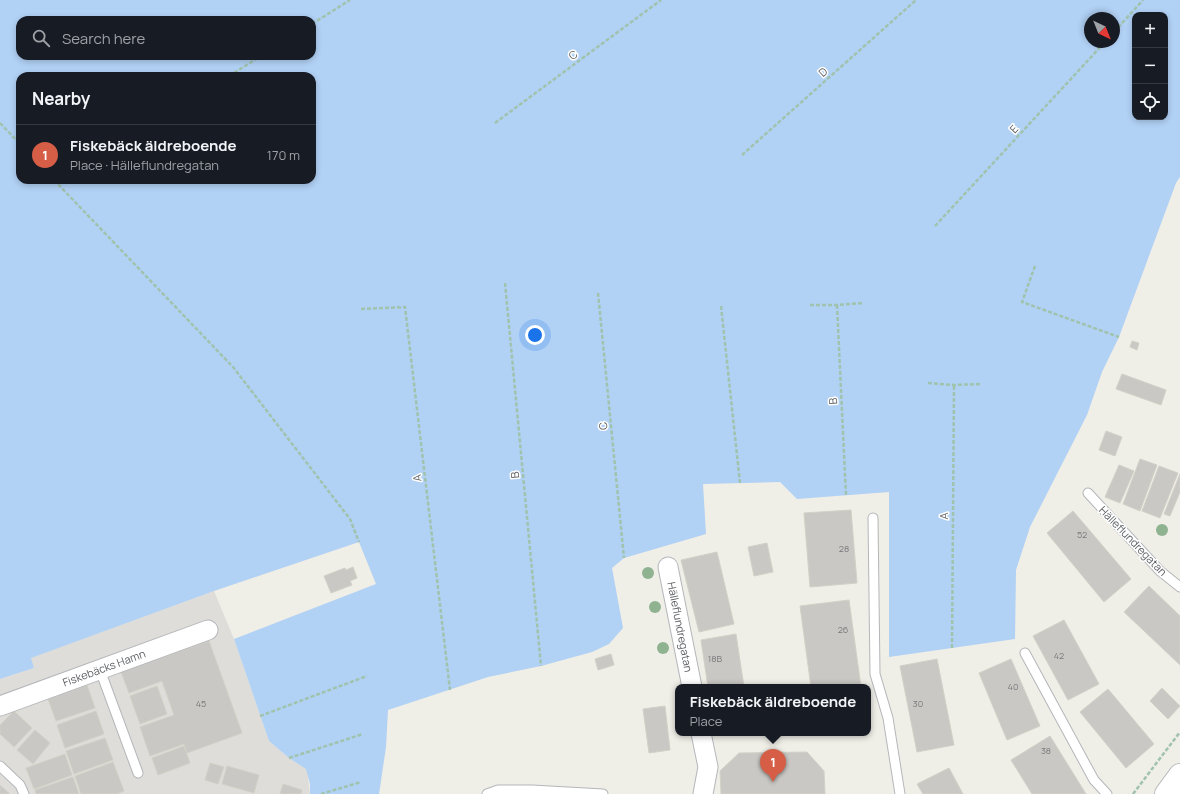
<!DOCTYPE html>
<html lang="en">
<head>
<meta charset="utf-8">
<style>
  body { margin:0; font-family:Manrope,sans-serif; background:#242831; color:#f1f3f6 }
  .controls { position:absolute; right:12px; top:12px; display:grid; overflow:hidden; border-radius:8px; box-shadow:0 2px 6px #0003 }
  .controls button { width:36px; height:36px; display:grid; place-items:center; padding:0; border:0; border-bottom:1px solid #363941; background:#171b24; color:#f1f3f6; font:20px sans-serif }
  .compass { position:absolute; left:1084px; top:12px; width:36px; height:36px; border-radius:50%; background:#171b24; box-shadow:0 2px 6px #0003; rotate:137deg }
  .you { position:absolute; left:535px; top:335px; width:14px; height:14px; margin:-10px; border:3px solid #fff; border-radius:50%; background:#1a73e8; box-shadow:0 0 0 6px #1a73e833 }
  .badge { display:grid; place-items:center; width:26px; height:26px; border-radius:50%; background:#d65e46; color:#fff; font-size:13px; font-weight:700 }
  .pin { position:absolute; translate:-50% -33px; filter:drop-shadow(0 1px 2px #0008) }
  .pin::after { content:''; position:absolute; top:21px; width:14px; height:12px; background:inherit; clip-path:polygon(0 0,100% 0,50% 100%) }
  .popup { position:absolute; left:675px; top:684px; width:196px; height:52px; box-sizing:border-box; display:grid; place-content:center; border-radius:8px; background:#171b24; filter:drop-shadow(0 1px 3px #0005); font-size:13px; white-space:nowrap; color:#9ea1a6 }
  .popup b { font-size:15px; color:#f1f3f6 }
  .popup::after { content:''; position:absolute; left:50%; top:100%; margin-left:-8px; border:8px solid transparent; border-top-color:#171b24 }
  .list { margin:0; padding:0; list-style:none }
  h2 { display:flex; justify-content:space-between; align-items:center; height:52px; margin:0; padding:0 16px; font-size:17px }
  h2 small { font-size:13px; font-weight:400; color:#9ea1a6 }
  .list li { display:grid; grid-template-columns:26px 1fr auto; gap:12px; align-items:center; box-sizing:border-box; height:60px; padding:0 16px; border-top:1px solid #363941 }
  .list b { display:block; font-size:15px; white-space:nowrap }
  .list p { margin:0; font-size:13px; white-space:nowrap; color:#9ea1a6 }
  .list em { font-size:13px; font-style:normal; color:#9ea1a6 }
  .icon { flex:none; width:22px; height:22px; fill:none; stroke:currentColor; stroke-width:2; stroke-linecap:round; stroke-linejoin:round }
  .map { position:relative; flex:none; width:1180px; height:794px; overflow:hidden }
  .search { position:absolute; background:#171b24; box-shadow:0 2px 6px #0003; left:16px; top:16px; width:300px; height:44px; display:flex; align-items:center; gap:10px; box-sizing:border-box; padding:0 14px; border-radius:12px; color:#9ea1a6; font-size:15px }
  .panel { position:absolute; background:#171b24; box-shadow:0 2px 6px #0003; left:16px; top:72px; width:300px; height:112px; border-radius:12px }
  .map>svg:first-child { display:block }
</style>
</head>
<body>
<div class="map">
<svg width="1180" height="794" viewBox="0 0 1180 794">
  <rect width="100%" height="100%" fill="#efeee7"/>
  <path fill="#deddd9" d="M 214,591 L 234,639 L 269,741 L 289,758 L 307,769 L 310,794 L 0,794 L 0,679 L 34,668 L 30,658 Z"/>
  <path fill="#b1d1f5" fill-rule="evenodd" d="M 0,0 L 1180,0 L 1180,177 L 1176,183 L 1119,337 L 1102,372 L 1087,415 L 1030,527 L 1016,570 L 1015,639 L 889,657 L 889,492 L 797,499 L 780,482 L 703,484 L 706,534 L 624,558 L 612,568 L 623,628 L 609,644 L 592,652 L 541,666 L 488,677 L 388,710 L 386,747 L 379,794 L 310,794 L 310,784 L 306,769 L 289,758 L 269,741 L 234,639 L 376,584 L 359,542 L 214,591 L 31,658 L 34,668 L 0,679 ZM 1135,15 L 1165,15 L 1165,117 L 1135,117 ZM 1090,18 L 1114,18 L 1114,42 L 1090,42 ZM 20,20 L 312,20 L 312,56 L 20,56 ZM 20,76 L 312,76 L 312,180 L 20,180 Z"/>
  <g fill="#cac8c4" stroke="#d3d0c6">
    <path d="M 1132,341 L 1139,343 L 1137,350 L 1130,347 Z"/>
    <path d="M 1122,374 L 1166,390 L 1161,405 L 1116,389 Z"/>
    <path d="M 1106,431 L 1122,437 L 1115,456 L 1099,450 Z"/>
    <path d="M 1140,459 L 1157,465 L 1140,511 L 1123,504 Z"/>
    <path d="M 1119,465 L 1134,471 L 1120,503 L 1105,497 Z"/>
    <path d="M 1159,466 L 1178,473 L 1160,518 L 1142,511 Z"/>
    <path d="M 1180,474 L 1180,492 L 1170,516 L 1164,514 Z"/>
    <path d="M 851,510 L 857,583 L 810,587 L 804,513 Z"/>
    <path d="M 1073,511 L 1131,579 L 1104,602 L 1047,533 Z"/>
    <path d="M 767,543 L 773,572 L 754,576 L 748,547 Z"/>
    <path d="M 717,552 L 734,624 L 699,632 L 681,560 Z"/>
    <path d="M 353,567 L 357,578 L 350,581 L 352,585 L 331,593 L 324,576 L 345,568 L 346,570 Z"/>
    <path d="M 1149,586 L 1180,616 L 1180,665 L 1124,612 Z"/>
    <path d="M 849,600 L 861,687 L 811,687 L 800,606 Z"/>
    <path d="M 1064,620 L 1099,684 L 1068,700 L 1033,636 Z"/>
    <path d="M 736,634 L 744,687 L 708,687 L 701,640 Z"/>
    <path d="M 209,641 L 242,733 L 187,753 L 184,744 L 150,756 L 140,727 L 174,715 L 162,681 L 129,693 L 121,672 Z"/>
    <path d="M 611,654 L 614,665 L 598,670 L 595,659 Z"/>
    <path d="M 937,659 L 954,745 L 917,752 L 900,666 Z"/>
    <path d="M 1011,659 L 1040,726 L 1007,740 L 979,673 Z"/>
    <path d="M 87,685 L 95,708 L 56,721 L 48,699 Z"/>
    <path d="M 157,686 L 167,714 L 140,724 L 130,696 Z"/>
    <path d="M 1162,688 L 1180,706 L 1168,719 L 1150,701 Z"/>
    <path d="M 1108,689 L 1154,744 L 1126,768 L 1080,712 Z"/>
    <path d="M 665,706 L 670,750 L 649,753 L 643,709 Z"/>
    <path d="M 14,711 L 32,728 L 14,747 L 0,734 L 0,725 Z"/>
    <path d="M 96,711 L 104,734 L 65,748 L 57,725 Z"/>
    <path d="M 35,730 L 50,743 L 33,764 L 17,750 Z"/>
    <path d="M 1050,736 L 1086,794 L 1032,794 L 1011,760 Z"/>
    <path d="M 105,738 L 113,760 L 74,774 L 66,751 Z"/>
    <path d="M 184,746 L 190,763 L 158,775 L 152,758 Z"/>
    <path d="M 807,752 L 824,771 L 825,794 L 721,794 L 720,771 L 739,753 Z"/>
    <path d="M 65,754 L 72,775 L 34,789 L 26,768 Z"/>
    <path d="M 113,762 L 124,791 L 117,794 L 81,794 L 75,776 Z"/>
    <path d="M 210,763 L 224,767 L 218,784 L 205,780 Z"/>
    <path d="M 227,766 L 259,775 L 254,793 L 222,784 Z"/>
    <path d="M 949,768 L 963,794 L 923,794 L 917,784 Z"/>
    <path d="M 73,777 L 79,794 L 36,794 L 35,790 Z"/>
    <path d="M 283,784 L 302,790 L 301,794 L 280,794 Z"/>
    <path d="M 0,785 L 10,794 L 0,794 Z"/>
  </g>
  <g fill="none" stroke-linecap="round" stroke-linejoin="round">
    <defs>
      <g id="lane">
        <path d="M 1088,493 L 1160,571 L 1180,587"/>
        <path d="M 873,518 L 875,674 L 888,718 L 900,794"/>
        <path d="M 1025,653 L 1094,780 L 1107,794"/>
        <path d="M 100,670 L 138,773"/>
        <path d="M 0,766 L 20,785 L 24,794"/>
        <path d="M 487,794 L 498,790 L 532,790 L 603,794"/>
      </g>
      <g id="street">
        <path d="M 668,567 L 692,687"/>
        <path d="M 0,706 L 208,630"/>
        <path d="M 701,733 L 708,767 L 703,794"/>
      </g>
      <path id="secondary" d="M 1166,794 L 1180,775"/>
    </defs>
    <use href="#lane" stroke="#b4b6ba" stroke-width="11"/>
    <use href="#street" stroke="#b4b6ba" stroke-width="21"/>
    <use href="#secondary" stroke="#b6b8bc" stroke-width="24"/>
    <g stroke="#a0c3ad" stroke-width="2.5" stroke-dasharray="4 2" stroke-linecap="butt">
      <path d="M 312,24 L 350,0"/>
      <path d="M 1114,32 L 1143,0"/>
      <path d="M 229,76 L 261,56"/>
      <path d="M 0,123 L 20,144"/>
      <path d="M 495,123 L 661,0"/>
      <path d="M 742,155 L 916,0"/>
      <path d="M 54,180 L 233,367 L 350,519 L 359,542"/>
      <path d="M 935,226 L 1105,42"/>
      <path d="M 1035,266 L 1022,302 L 1119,337"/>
      <path d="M 505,283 L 541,666"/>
      <path d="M 598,293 L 624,558"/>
      <path d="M 810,305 L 837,305 L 863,303"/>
      <path d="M 837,305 L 846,496"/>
      <path d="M 721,306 L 740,483"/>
      <path d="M 361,309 L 405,307 L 450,690"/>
      <path d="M 928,383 L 954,385 L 980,384"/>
      <path d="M 952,648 L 954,385"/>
      <path d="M 260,716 L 367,676"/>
      <path d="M 289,758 L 363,734"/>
      <path d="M 321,794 L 361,782"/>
      <path d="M 1133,794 L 1180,732"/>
    </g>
    <use href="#lane" stroke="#fff" stroke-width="9"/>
    <use href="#street" stroke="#fff" stroke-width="19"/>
    <use href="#secondary" stroke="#fff" stroke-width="22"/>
  </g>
  <g fill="#8fb390">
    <circle cx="1162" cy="530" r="6"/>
    <circle cx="648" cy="573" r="6"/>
    <circle cx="655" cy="607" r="6"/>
    <circle cx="663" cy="648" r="6"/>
  </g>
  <g text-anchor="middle" stroke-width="3" stroke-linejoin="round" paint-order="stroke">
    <g font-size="9" fill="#7a7b7d">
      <text x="1082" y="538">52</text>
      <text x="844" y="552">28</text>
      <text x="843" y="633">26</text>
      <text x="1059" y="659">42</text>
      <text x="715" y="662">18B</text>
      <text x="1013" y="690">40</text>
      <text x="201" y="707">45</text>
      <text x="918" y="707">30</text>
      <text x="1046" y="754">38</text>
    </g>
    <g font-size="11" fill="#5f6165" stroke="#fff">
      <text transform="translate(573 55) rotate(-36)" y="4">C</text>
      <text transform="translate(823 72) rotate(-42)" y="4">D</text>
      <text transform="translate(1014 129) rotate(-47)" y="4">E</text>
      <text transform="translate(833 401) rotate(-93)" y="4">B</text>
      <text transform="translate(603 426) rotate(-96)" y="4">C</text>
      <text transform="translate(515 475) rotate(-95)" y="4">B</text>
      <text transform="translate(417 478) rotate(-97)" y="4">A</text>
      <text transform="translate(944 516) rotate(-90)" y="4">A</text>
      <text transform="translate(1133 541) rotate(46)" y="4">Hälleflundregatan</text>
      <text transform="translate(680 627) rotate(79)" y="4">Hälleflundregatan</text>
      <text transform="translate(104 668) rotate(-20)" y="4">Fiskebäcks Hamn</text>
    </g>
  </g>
</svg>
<div class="controls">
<button>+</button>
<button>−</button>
<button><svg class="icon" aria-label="locate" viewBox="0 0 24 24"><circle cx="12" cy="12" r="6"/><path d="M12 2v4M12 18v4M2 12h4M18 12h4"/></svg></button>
</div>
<svg class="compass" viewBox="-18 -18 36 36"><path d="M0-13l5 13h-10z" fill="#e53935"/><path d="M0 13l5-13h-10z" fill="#9ea1a6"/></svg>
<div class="you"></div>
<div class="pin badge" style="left:773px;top:782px">1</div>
<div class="popup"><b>Fiskebäck äldreboende</b>Place</div>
<div class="search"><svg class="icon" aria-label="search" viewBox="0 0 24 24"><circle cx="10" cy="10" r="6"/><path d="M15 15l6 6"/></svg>Search here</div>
<section class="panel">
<h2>Nearby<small></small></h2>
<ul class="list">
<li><span class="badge">1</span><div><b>Fiskebäck äldreboende</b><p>Place · Hälleflundregatan</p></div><em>170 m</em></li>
</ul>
</section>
</div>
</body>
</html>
